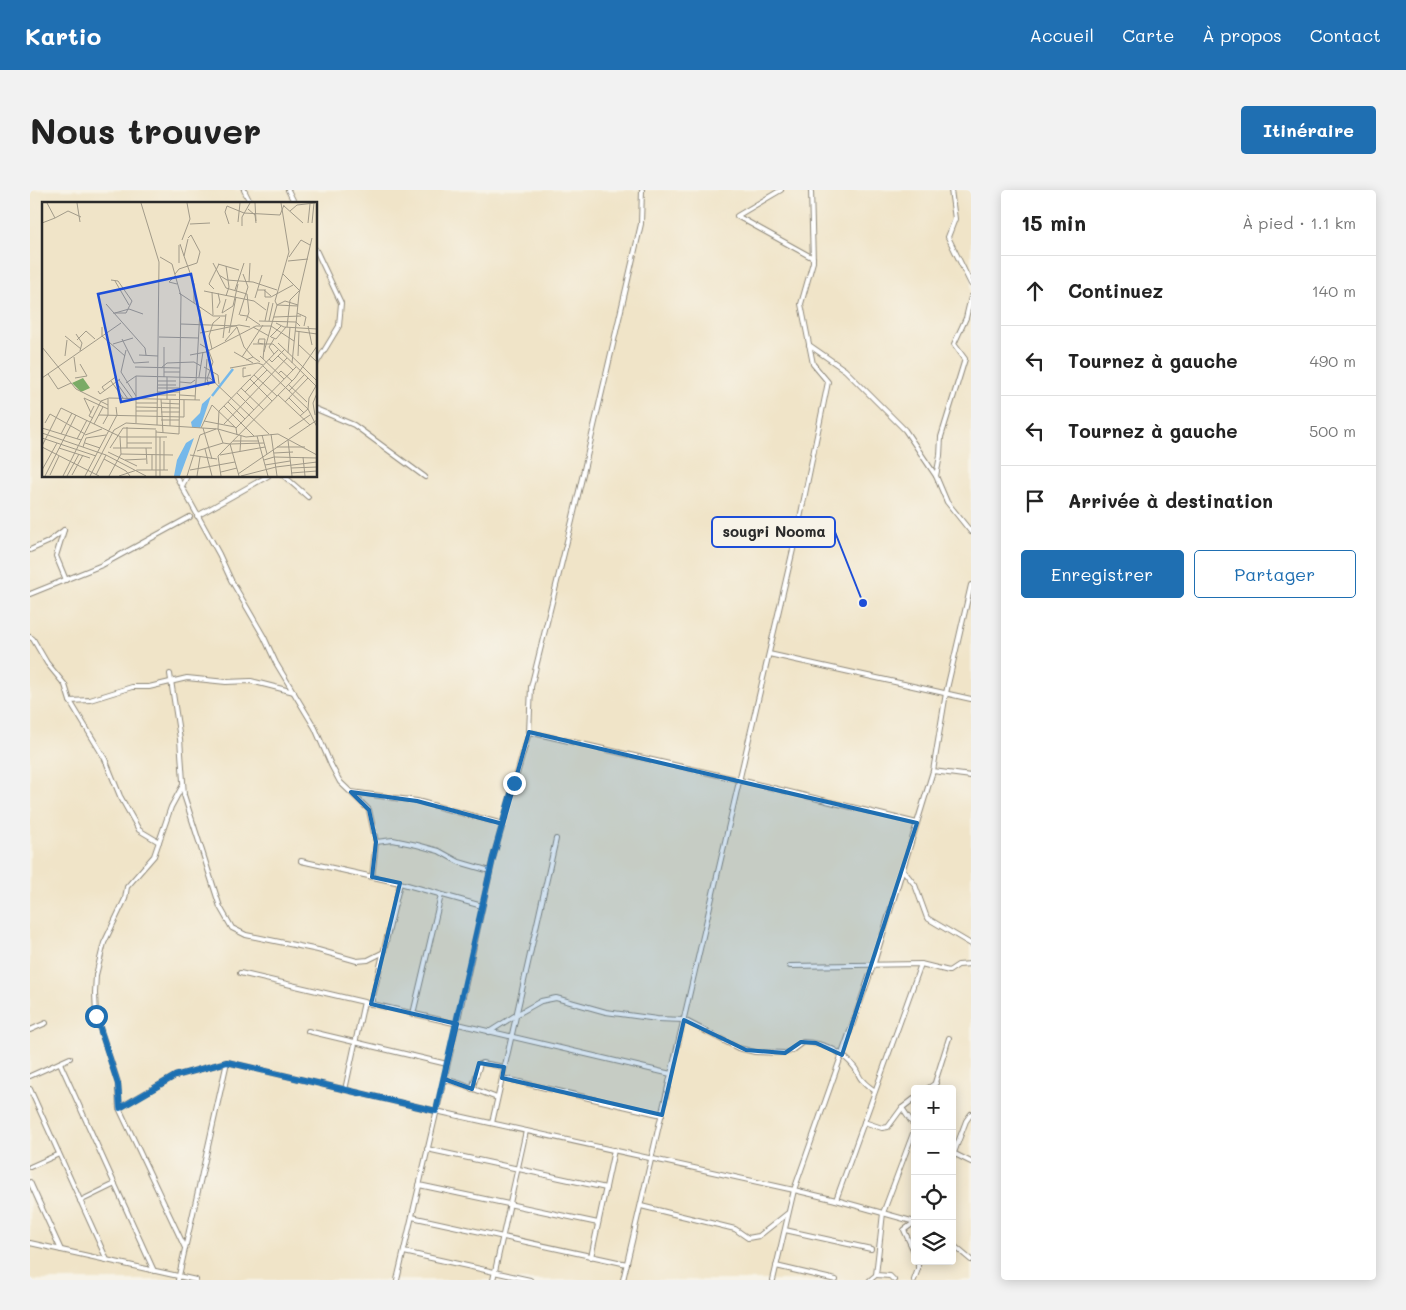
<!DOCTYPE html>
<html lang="fr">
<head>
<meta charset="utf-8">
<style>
  body { margin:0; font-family:Mali,sans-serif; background:#f2f2f2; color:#222 }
  .controls { position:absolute; right:15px; bottom:15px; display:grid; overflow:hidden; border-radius:5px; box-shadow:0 2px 12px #0003 }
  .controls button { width:45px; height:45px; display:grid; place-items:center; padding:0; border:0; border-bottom:1px solid #e0e0e0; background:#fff; color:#222; font:25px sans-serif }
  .stop { position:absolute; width:15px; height:15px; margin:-11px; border:4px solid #1f6fb2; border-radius:50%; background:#fff }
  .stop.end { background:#1f6fb2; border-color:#fff; box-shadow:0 1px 5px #0008 }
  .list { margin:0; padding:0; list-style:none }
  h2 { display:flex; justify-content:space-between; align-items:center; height:65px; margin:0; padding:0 20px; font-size:21px }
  h2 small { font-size:16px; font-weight:400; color:#767676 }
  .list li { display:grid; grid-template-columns:32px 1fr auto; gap:15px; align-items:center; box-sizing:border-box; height:70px; padding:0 20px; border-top:1px solid #e0e0e0 }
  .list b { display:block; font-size:19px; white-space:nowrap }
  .list em { font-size:16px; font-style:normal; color:#767676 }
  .actions { display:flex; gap:10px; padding:15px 20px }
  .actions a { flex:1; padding:11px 0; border:1px solid #1f6fb2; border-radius:5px; text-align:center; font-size:18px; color:#1f6fb2 }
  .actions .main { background:#1f6fb2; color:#fff }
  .icon { flex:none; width:28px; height:28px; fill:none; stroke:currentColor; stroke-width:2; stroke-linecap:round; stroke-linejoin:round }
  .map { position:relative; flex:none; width:941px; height:1090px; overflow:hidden; border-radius:5px }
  header { display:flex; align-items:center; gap:30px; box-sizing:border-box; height:70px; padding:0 25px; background:#1f6fb2; color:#fff }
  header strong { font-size:24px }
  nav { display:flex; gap:28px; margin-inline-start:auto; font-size:18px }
  .intro { display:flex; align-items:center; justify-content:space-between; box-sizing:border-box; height:120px; padding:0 30px }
  h1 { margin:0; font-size:35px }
  .button { padding:12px 22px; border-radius:5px; background:#1f6fb2; color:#fff; font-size:18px; font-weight:700 }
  main { display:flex; gap:30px; padding:0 30px }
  aside { flex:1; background:#fff; border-radius:5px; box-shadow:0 2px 12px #0003 }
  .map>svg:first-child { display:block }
</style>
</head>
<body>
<header>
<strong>Kartio</strong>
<nav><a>Accueil</a><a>Carte</a><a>À propos</a><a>Contact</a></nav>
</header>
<div class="intro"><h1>Nous trouver</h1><a class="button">Itinéraire</a></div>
<main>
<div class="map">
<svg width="941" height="1090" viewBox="0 0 941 1090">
  <rect width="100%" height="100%" fill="#f7f3e8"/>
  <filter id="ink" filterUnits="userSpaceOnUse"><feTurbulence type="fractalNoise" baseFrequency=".02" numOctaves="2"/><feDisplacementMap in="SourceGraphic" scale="10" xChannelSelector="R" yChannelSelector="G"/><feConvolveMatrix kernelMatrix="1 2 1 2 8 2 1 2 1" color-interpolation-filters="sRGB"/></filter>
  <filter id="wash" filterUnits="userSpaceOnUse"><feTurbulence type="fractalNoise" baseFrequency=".0096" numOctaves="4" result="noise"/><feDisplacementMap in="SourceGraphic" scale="20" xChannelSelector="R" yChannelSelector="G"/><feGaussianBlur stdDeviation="1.12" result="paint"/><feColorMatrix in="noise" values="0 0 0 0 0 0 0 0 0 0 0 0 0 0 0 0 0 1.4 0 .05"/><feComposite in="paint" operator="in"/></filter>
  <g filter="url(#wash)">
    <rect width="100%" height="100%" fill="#f0e4c8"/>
  </g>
  <g filter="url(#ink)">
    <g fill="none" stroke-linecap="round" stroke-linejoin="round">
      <defs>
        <g id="street">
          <path d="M 214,0 L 221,14"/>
          <path d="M 258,0 L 265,14"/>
          <path d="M 751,0 L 707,26 L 783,68"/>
          <path d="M 921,0 L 925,29 L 918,47 L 941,94"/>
          <path d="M 286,60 L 311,113 L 309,136 L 286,174"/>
          <path d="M 941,107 L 936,128 L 924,154 L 935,169 L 911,247 L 910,266 L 906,286 L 917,312 L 941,342"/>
          <path d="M 779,155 L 815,180 L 875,240 L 906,286"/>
          <path d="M 286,219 L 324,235 L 395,287"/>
          <path d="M 146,286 L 189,364 L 201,390 L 234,447 L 246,473 L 285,538 L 301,575 L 310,592 L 339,620 L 346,652 L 342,687"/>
          <path d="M 254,286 L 278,307"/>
          <path d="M 152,296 L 157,286"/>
          <path d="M 167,326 L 238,286"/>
          <path d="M 34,340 L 26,366 L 36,390"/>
          <path d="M 0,360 L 18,352 L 34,340"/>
          <path d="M 0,404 L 72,375 L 160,327"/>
          <path d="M 0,447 L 3,449 L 17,473 L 35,495 L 40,511 L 75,569 L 90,606 L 109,640 L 129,652"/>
          <path d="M 739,464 L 941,509"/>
          <path d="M 140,484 L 150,549 L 154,605 L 190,717 L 202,738 L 216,745 L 288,760 L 327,771 L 338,770 L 354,762"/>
          <path d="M 40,511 L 60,510 L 102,497 L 119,497 L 157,488 L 196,492 L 221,491 L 264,502"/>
          <path d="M 499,542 L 710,590 L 887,633"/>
          <path d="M 903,581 L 941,586"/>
          <path d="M 153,595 L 141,617 L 124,666 L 97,697 L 95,709 L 74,753 L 66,785 L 65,803 L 66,826 L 88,893 L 89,918 L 155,1058"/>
          <path d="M 321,602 L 387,611 L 473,634"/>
          <path d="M 346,652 L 363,650 L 387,655 L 409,661 L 429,672 L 460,681"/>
          <path d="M 271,671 L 370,693 L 452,716"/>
          <path d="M 873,680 L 885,695 L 897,728 L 941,754"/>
          <path d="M 760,776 L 891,774 L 919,781 L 928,775 L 941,774"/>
          <path d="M 210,783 L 641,884"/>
          <path d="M 341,814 L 370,693"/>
          <path d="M 383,824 L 411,705"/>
          <path d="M 0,840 L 16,833"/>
          <path d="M 278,841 L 417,874"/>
          <path d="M 459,842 L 486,825 L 511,811 L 526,808 L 576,822 L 627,829 L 654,830 L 708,858 L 725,862 L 755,863 L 761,861 L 773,852 C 793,853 812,861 825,878 C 828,882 829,888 833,891 C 836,895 841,898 845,901"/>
          <path d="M 30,873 L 124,1081"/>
          <path d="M 0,886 L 40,868"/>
          <path d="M 472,888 L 632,925"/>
          <path d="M 414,889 L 431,894 L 467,908"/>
          <path d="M 0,899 L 77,1070"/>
          <path d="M 442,899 L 450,874 L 452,873 L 474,877"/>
          <path d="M 897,899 L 906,893"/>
          <path d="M 903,899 L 919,848"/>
          <path d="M 315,900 L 334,812"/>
          <path d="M 89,918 L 145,886 L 197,872 L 406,921 L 764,1000 L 806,1010 L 885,1032"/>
          <path d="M 872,918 L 885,937"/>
          <path d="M 834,932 L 852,938 L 858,937 L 872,918 L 885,908"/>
          <path d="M 462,933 L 526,649"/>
          <path d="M 397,959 L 576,998"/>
          <path d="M 923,963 L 941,972"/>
          <path d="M 922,968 L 936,931 L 941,924"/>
          <path d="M 0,977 L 29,964"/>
          <path d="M 0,992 L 31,1060"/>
          <path d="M 389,995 L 568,1033"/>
          <path d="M 806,1010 L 891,774"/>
          <path d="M 50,1011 L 85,994"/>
          <path d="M 611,1016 L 705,1039 L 718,1048 L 729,1046 L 758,1023"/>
          <path d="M 382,1027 L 597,1074"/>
          <path d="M 885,1032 L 874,1040 L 885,1064"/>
          <path d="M 755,1040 L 841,1059"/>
          <path d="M 0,1053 L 166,1090"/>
          <path d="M 922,1054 L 941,1070"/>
          <path d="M 374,1062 L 500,1090"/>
          <path d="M 561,1067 L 584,960"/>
          <path d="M 746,1076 L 806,1090"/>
          <path d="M 846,1085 L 860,1086 L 864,1090"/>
          <path d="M 148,1090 L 197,872"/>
          <path d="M 367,1090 L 427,834 L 463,668 L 499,542 L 501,497 L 542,331 L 611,34 L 612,0"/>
          <path d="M 463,1090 L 496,941"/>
          <path d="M 593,1090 L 768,338 L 798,192 L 783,174 L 771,114 L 783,72 L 781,0"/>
          <path d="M 743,1090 L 764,1000 L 844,773 L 903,581 L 916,503 L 941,395"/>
          <path d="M 840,1090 L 846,1085 L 853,1023 L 885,938"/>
          <path d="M 884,1090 L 888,1079 L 888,1071"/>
        </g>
      </defs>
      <use href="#street" stroke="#8e887a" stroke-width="6"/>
      <use href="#street" stroke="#fff" stroke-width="4"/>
    </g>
  </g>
  <g fill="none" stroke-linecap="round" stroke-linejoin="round" filter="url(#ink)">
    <path stroke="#1f6fb2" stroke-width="6" d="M 66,826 L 88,894 L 90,918 L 145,886 L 197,872 L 406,921 L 463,668 L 484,593"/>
  </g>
  <path fill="#1f6fb2" fill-opacity="0.2" stroke="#1f6fb2" stroke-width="4" stroke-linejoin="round" d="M 499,542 L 887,633 L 812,865 L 786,853 L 771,852 L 755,863 L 716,860 L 654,830 L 632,925 L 472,888 L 474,877 L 449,873 L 442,899 L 414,889 L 427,834 L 341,814 L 370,693 L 342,687 L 346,652 L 339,620 L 321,602 L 387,611 L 473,634 Z"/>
  <g transform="translate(12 12)">
    <rect width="275" height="275" fill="#f0e4c8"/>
    <path d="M 41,176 L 48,186 L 39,190 L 30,181 Z" fill="#7aab66"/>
    <path d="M 169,194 L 158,226 L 150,225 L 149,220 L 158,211 L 160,202 ZM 152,236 L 138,274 L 132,274 L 135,258 L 144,241 Z" fill="#75b8ea"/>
    <path fill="none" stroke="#75b8ea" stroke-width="2.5" d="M 170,194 L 191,167"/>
    <path fill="none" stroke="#a19a89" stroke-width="1" d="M 35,1 L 38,20M 99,1 L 117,60 L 115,223M 213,1 L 214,19M 239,1 L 247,50 L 233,99 L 235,103 L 243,99 L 256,103M 242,4 L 261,21M 206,7 L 213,13 L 214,21M 248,9 L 255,3 L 273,1M 13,16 L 26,9 L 39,15M 196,20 L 198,1M 0,21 L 13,16 L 5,1M 266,21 L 268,2M 270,21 L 272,1M 148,22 L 168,21M 187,22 L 183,10 L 185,4 L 202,11 L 238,13 L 242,3M 200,24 L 200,15 L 208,1M 140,38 L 148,17 L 145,1M 138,42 L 142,54 L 146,37M 142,54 L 152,82 L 152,101 L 171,114 L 184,114M 247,55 L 259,38 L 268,43M 246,59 L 266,57M 137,61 L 137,43M 171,61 L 184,86 L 205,92 L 207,110 L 204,119M 176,62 L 197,68M 184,64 L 187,85 L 184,94M 133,72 L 137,67 L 155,61 L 158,50 L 149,33 L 146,36M 241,72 L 257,88M 177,73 L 185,78 L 211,80 L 235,88M 133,74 L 127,80 L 135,82M 69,78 L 76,79 L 90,99 L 84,111 L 71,111M 73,79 L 87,103M 207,80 L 208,61M 172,87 L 167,82 L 177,62M 223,87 L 223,95 L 229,95 L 251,83M 193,88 L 202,61M 216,88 L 222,88 L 229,94M 162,89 L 212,99 L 224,108M 170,90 L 171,113M 137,91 L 152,101M 213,96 L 220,73M 184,97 L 180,111 L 191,104 L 196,82M 64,102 L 103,146 L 104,153M 175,106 L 178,100 L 176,91M 73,111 L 87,107 L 101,112M 255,111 L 264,115 L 262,124M 197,113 L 206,85 L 201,72M 198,113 L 205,114 L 218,123M 232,115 L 259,114M 217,119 L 254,120 L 258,124M 223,119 L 227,100M 227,119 L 231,101M 234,121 L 242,125 L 275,127M 139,122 L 195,124M 266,124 L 270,143M 60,125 L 60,134 L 83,154M 195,125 L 202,145 L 211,155M 211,125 L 227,134M 245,125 L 248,98 L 258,88M 253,129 L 275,132M 158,131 L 197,123 L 208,125M 187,131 L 194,95M 34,132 L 40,141 L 38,149M 23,134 L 39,147M 117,135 L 157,136M 228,135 L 239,124M 229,135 L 234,137 L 244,125M 181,136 L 184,112M 80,137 L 92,161 L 107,160M 35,138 L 44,129 L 53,137M 183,139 L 195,125M 236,141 L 261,165M 71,142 L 91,136M 158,142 L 166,147 L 171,160 L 165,177 L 167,183 L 163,182M 211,142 L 231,142 L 266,176 L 243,200M 221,142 L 216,141 L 217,137 L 223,137M 256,142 L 275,160M 0,145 L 34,187 L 66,203M 170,147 L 167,134 L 171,121 L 178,115M 84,148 L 79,170 L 94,194M 192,150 L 211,161M 222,150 L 235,103 L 256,104M 246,151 L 248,125M 232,152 L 227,145 L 232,137M 97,153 L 116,154M 148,153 L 164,150 L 214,124 L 229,124 L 252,139M 23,154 L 25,138M 218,154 L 242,177M 236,154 L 251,168M 256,154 L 257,129M 32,155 L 34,170M 200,155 L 221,123M 221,157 L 223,137M 227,157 L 230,160 L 243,147M 204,158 L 211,155 L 218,160M 250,161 L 257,92 L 270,36M 221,164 L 266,207 L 275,225M 93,165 L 138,166M 162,165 L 176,173 L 177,182M 261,165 L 275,179M 119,166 L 125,161 L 152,160 L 159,164M 188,166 L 216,161 L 221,163M 204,166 L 201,166 L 201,175 L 209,173M 122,170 L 138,170M 6,172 L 16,187 L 29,181M 236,172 L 239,169 L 250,179M 212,173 L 235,194M 94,174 L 94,221M 122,175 L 122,145M 157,175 L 161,150M 0,176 L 79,121M 33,176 L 45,174 L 38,162M 208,177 L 230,199M 77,178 L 91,197M 69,179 L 81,196M 116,179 L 134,179M 74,180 L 86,197M 138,180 L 149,181 L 153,178M 84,181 L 94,174 L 168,176 L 227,232M 163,182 L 165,157M 246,182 L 265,200M 116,183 L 134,183M 116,186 L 138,186M 199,186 L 222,208M 56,189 L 58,192 L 78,177M 63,189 L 60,185 L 75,174M 247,189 L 262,173M 116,190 L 138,190M 203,190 L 225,168M 195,191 L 212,208M 115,193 L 134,193M 138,193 L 153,194M 236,193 L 268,223M 42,196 L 66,207M 42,196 L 49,211M 247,196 L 262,211M 119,197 L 121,231M 125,197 L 125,175M 153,198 L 158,108M 186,200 L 203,217M 94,201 L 115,201M 119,201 L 138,202M 182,204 L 212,234M 94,205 L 138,206M 94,209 L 115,209M 119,210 L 138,210M 57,213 L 142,215 L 142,198M 273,213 L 271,201 L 275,191M 258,214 L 266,207 L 267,196 L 274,184 L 266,176M 51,216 L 47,214 L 52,204M 119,218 L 137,218M 162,219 L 193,225M 3,221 L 8,212 L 43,232M 52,222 L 61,205M 61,222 L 66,213 L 66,197M 182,222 L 245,156M 128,224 L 128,198M 85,225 L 85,246M 0,226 L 39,238M 159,226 L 170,203 L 194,226 L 195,233M 161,226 L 170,257M 194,226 L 254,165M 247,227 L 268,213M 114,228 L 114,274M 114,230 L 137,232 L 139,94 L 130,62 L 118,55M 0,231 L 64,253 L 104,274M 19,232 L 30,211M 229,232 L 235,274M 43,233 L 60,227M 220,233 L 225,252M 215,234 L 226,274M 118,235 L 118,274M 0,236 L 54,254M 35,237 L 45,218M 246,238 L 250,274M 191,239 L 217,239M 43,241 L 58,246M 85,241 L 110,241M 181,241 L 176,227 L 177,209 L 236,148M 188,242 L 222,241M 0,244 L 19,206 L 79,235 L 125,235M 0,245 L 57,274M 41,245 L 44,236 L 64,233M 235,245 L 263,245M 17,246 L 48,256M 68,246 L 81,226 L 114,227M 71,246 L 110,246M 104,246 L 105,262M 163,247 L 170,274M 155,249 L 181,241 L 188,242 L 197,274M 198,249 L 199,234M 66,250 L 95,264M 232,251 L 251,250M 79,252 L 131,253M 110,252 L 110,268M 148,253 L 175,257M 178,253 L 223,245M 261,255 L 263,274M 62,257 L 84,269 L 88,274M 83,258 L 104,257M 222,258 L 232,255 L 275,256M 223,263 L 248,259M 249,266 L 275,265M 0,268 L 15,241M 122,268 L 122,239M 148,268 L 193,260M 179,270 L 195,266M 249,271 L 275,269M 196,272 L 275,218M 8,273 L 17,254M 30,273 L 41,253M 54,273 L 64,253M 3,274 L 34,213M 21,274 L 59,199 L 67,196 L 158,198M 25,274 L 37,252M 43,274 L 75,213 L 74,205M 48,274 L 72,228 L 84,221 L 176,227 L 204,235 L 236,232 L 275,253M 67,274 L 79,252 L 78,235M 77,274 L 95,268 L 126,268M 145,274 L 158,233 L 174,227M 155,274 L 158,255M 179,274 L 176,254 L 253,176 L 275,144M 199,274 L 234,265 L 275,260"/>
    <path fill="#1d4ed8" fill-opacity="0.15" stroke="#1d4ed8" stroke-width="2.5" d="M 149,72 L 172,180 L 79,200 L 56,92 Z"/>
    <rect width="275" height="275" fill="none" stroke="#2b2b2b" stroke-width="2.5"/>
  </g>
  <path fill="none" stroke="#1d4ed8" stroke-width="2" d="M833 413L805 342"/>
  <circle fill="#1d4ed8" stroke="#f7f3e8" stroke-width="2" cx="833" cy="413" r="5"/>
  <rect fill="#f7f3e8" stroke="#1d4ed8" stroke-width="2" x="682" y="327" width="123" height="30" rx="5"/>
  <g font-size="15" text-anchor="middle" font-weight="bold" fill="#2b2b2b">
    <text x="744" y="347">sougri Nooma</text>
  </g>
</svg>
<div class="controls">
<button>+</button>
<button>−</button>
<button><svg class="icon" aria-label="locate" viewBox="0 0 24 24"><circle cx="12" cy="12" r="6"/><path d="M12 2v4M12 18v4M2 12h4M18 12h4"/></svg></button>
<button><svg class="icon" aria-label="layers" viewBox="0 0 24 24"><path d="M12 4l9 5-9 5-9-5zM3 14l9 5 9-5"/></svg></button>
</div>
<div class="stop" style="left:66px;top:826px"></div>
<div class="stop end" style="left:484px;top:593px"></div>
</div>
<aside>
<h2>15 min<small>À pied · 1.1 km</small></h2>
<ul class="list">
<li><svg class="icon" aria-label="ahead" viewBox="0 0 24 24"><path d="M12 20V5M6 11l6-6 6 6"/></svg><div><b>Continuez</b></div><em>140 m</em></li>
<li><svg class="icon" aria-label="left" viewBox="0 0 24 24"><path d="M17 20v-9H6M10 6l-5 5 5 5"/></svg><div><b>Tournez à gauche</b></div><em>490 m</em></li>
<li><svg class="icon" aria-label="left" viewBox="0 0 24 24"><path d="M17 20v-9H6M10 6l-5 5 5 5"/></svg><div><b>Tournez à gauche</b></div><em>500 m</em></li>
<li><svg class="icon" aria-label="arrive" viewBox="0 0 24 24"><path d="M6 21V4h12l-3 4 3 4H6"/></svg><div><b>Arrivée à destination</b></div></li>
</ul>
<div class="actions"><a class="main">Enregistrer</a><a>Partager</a></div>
</aside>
</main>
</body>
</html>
